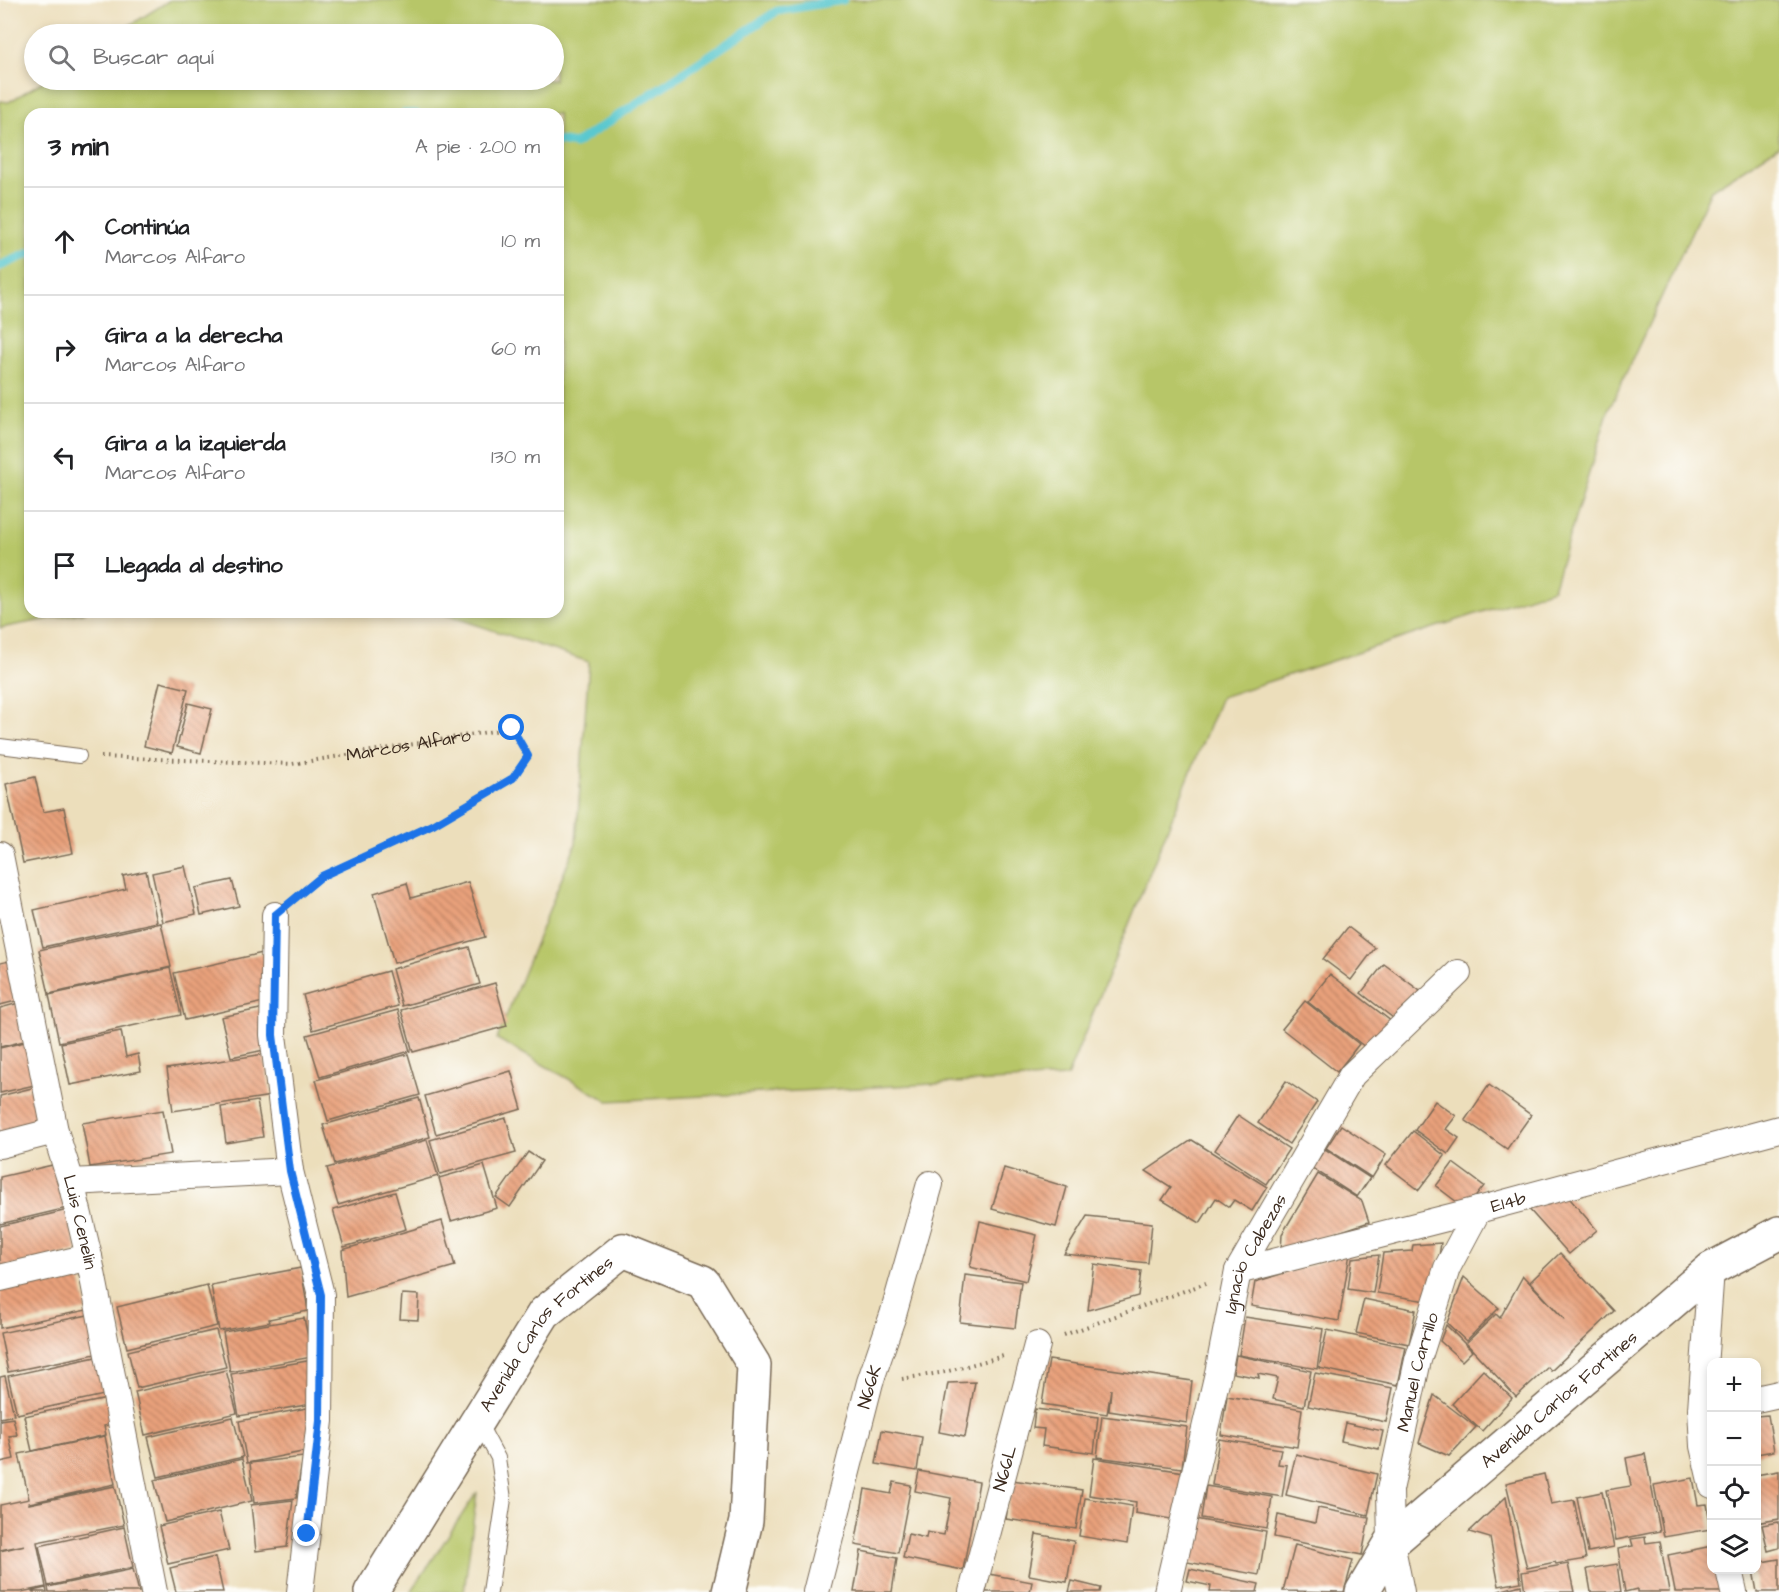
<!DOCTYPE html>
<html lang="es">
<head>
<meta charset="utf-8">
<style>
  body { margin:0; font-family:"Architects Daughter",sans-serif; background:#f2f2f2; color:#202124 }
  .controls { position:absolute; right:18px; bottom:18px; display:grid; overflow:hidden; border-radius:12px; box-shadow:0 3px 9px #0003 }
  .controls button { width:54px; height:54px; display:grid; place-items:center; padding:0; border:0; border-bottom:2px solid #e0e0e0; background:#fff; color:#202124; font:30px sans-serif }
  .stop { position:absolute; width:18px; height:18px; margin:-14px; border:4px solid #1a73e8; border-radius:50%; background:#fff }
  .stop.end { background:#1a73e8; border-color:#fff; box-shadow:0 2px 6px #0008 }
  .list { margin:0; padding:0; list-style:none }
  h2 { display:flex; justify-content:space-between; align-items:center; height:78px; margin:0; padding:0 24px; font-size:26px }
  h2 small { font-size:20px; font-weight:400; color:#757577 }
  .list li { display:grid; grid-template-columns:39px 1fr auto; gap:18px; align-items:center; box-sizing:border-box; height:108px; padding:0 24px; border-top:2px solid #e0e0e0 }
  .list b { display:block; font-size:22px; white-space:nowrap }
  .list p { margin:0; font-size:20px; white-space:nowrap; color:#757577 }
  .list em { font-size:20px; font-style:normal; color:#757577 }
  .icon { flex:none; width:33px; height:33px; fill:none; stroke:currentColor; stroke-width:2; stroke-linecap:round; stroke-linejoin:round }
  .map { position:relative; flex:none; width:1779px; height:1592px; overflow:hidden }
  .search { position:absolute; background:#fff; box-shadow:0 3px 9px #0003; left:24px; top:24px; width:540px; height:66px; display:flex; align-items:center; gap:15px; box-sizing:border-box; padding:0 21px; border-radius:33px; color:#757577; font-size:22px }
  .panel { position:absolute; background:#fff; box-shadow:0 3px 9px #0003; left:24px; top:108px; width:540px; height:510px; border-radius:18px }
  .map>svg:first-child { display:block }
</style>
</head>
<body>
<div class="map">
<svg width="1779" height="1592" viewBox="0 0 1779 1592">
  <defs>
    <pattern id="building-back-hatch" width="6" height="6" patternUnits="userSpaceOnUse" patternTransform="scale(1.5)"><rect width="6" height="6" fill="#e9a17b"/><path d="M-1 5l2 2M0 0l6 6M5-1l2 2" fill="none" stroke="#be8364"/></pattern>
  </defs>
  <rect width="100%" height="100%" fill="#fdfcf7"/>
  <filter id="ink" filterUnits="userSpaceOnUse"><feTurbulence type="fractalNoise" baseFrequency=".0167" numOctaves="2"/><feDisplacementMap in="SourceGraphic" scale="12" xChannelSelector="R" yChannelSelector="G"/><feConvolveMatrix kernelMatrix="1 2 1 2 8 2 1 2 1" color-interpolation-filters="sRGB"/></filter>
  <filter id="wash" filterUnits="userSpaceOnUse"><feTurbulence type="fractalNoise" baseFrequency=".008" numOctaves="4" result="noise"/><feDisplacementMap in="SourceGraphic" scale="24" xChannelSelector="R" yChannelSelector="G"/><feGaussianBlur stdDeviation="1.35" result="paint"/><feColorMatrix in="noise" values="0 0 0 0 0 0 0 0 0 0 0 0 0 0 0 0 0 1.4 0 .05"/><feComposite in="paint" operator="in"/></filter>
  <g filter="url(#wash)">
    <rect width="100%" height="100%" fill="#ecdebb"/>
    <g fill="#b7c668" stroke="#797843" stroke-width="1.5">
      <path d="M 170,0 L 1779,0 L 1779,146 L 1711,190 L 1608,412 L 1553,589 L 1221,697 L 1067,1077 L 608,1101 L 497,1039 L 576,843 L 589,662 L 438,612 L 397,612 L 558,612 L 558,114 L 30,114 L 30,612 L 86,612 L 0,628 L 0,101 L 9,102 L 45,80 L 554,80 L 554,34 L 116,34 Z"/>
      <path d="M 477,1492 L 464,1592 L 411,1592 Z"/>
    </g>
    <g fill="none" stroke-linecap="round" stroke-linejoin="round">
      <g stroke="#5ac8cf" stroke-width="9">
        <path d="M 404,114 L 416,114"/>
        <path d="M 558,141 L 575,144 L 777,11 L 843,0"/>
        <path d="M 0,266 L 30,253"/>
      </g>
    </g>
    <g id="blocks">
      <g fill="url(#building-back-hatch)">
        <path d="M 160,682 L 188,689 L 172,753 L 144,746 Z"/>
        <path d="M 188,703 L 212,709 L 201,753 L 177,747 Z"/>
        <path d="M 35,777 L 43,812 L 64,808 L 73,853 L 23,863 L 6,784 Z"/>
        <path d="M 185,866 L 196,914 L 163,922 L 152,873 Z"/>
        <path d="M 146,871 L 157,922 L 43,947 L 34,910 L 126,889 L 123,876 Z"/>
        <path d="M 232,880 L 239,906 L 201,915 L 195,888 Z"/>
        <path d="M 468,882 L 485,937 L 394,963 L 374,893 L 407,883 L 411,898 Z"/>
        <path d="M 161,923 L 171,967 L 49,994 L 39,950 Z"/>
        <path d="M 1348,927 L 1375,948 L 1351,980 L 1323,959 Z"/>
        <path d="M 469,947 L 480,984 L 402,1006 L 392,969 Z"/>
        <path d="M 267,952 L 268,1001 L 185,1020 L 174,973 Z"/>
        <path d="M 14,960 L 24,999 L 0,1005 L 0,963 Z"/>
        <path d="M 1384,964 L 1420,991 L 1397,1021 L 1361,993 Z"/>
        <path d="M 170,968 L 181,1015 L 59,1042 L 49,995 Z"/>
        <path d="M 388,971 L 398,1006 L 313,1030 L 303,995 Z"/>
        <path d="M 1330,974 L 1392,1022 L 1370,1051 L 1308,1002 Z"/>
        <path d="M 495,983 L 507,1026 L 413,1052 L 401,1010 Z"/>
        <path d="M 1305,1001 L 1359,1044 L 1337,1072 L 1282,1029 Z"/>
        <path d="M 19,1003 L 28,1040 L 0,1047 L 0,1008 Z"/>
        <path d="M 260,1009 L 269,1049 L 231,1057 L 221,1017 Z"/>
        <path d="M 398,1010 L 410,1051 L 320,1077 L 307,1035 Z"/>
        <path d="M 121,1031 L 126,1057 L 138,1054 L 141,1071 L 70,1085 L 61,1043 Z"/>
        <path d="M 29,1041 L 39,1084 L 0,1093 L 0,1048 Z"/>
        <path d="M 264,1054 L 271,1096 L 173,1111 L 167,1069 Z"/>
        <path d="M 408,1054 L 420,1095 L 328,1121 L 316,1080 Z"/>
        <path d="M 511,1071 L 522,1109 L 436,1134 L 425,1096 Z"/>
        <path d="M 1286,1081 L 1317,1102 L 1289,1144 L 1258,1123 Z"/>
        <path d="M 1489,1085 L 1531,1115 L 1507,1149 L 1465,1120 Z"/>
        <path d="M 40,1086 L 48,1120 L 0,1133 L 0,1096 Z"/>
        <path d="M 419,1098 L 430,1137 L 335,1164 L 323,1125 Z"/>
        <path d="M 257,1101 L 263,1137 L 226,1143 L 221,1107 Z"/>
        <path d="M 1435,1101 L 1456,1116 L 1446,1129 L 1459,1138 L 1448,1154 L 1415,1130 Z"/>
        <path d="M 163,1110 L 171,1154 L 90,1167 L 82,1123 Z"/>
        <path d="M 1238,1115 L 1289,1149 L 1266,1184 L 1215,1150 Z"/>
        <path d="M 506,1118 L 516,1153 L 440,1174 L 430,1140 Z"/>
        <path d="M 1341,1125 L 1386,1155 L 1372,1178 L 1326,1148 Z"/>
        <path d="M 1413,1131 L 1445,1156 L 1419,1190 L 1386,1165 Z"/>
        <path d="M 427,1140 L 438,1176 L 338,1205 L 327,1168 Z"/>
        <path d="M 1192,1140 L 1267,1187 L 1252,1211 L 1234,1200 L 1229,1207 L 1216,1198 L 1200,1223 L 1162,1200 L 1171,1187 L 1146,1171 Z"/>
        <path d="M 1325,1149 L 1370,1178 L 1357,1197 L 1312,1168 Z"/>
        <path d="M 528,1152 L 542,1161 L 510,1207 L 496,1197 Z"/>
        <path d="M 1453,1163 L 1484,1186 L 1466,1209 L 1436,1186 Z"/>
        <path d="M 57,1164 L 67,1208 L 0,1224 L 0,1177 Z"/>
        <path d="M 484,1165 L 497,1208 L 451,1221 L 439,1178 Z"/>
        <path d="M 1004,1168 L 1067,1187 L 1056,1227 L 992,1209 Z"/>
        <path d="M 1318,1174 L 1362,1201 L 1369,1222 L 1281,1251 L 1282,1234 Z"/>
        <path d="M 395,1192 L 406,1229 L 344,1247 L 333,1210 Z"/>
        <path d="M 1564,1192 L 1597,1230 L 1569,1254 L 1527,1207 Z"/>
        <path d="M 68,1210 L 77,1251 L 0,1269 L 0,1226 Z"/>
        <path d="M 1087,1216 L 1152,1223 L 1148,1263 L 1064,1254 Z"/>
        <path d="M 442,1221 L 455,1266 L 346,1297 L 342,1250 Z"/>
        <path d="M 980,1221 L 1037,1235 L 1026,1281 L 970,1267 Z"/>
        <path d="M 1441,1243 L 1432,1302 L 1377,1293 L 1383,1253 L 1412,1251 L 1413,1245 Z"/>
        <path d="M 1350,1253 L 1339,1321 L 1251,1306 L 1255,1282 Z"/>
        <path d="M 1560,1253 L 1614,1311 L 1551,1371 L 1548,1367 L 1516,1397 L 1466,1343 L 1496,1314 L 1500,1318 L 1523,1276 L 1565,1320 L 1530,1282 Z"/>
        <path d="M 1379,1255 L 1373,1293 L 1348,1289 L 1352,1258 Z"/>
        <path d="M 1094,1264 L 1141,1271 L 1138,1296 L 1088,1310 Z"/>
        <path d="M 301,1268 L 308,1311 L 269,1319 L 270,1322 L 219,1331 L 211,1285 Z"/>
        <path d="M 78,1269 L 87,1310 L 0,1328 L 0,1286 Z"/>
        <path d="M 965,1275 L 1021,1282 L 1015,1328 L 960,1322 Z"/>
        <path d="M 1464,1277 L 1499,1308 L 1466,1341 L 1447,1323 Z"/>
        <path d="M 207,1285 L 217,1326 L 127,1348 L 117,1307 Z"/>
        <path d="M 402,1294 L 419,1295 L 418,1320 L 400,1319 Z"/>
        <path d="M 1364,1299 L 1416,1310 L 1409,1344 L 1356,1333 Z"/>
        <path d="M 88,1315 L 96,1354 L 8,1372 L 0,1333 Z"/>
        <path d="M 1245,1317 L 1323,1329 L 1317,1369 L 1239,1355 Z"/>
        <path d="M 304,1318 L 312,1357 L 230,1372 L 223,1332 Z"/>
        <path d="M 1446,1325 L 1472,1351 L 1462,1361 L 1440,1341 Z"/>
        <path d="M 216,1330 L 226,1367 L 137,1388 L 128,1351 Z"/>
        <path d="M 1327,1330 L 1406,1347 L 1398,1385 L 1319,1368 Z"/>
        <path d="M 1236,1355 L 1311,1371 L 1304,1406 L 1273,1399 L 1278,1378 L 1258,1374 L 1259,1378 L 1233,1373 Z"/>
        <path d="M 96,1357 L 104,1395 L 17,1414 L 8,1376 Z"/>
        <path d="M 313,1360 L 312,1404 L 239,1416 L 231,1374 Z"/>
        <path d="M 1049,1360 L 1192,1381 L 1187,1423 L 1109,1411 L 1111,1389 L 1107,1414 L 1042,1404 Z"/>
        <path d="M 226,1370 L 237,1413 L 145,1435 L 135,1392 Z"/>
        <path d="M 1483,1370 L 1512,1398 L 1482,1431 L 1452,1404 Z"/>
        <path d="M 1315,1373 L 1393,1388 L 1386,1422 L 1308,1406 Z"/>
        <path d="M 5,1376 L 14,1415 L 0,1418 L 0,1377 Z"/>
        <path d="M 975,1382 L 965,1437 L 939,1432 L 948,1383 Z"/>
        <path d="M 1434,1395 L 1476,1427 L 1449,1456 L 1419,1443 Z"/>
        <path d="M 1227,1396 L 1302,1409 L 1297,1447 L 1221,1435 Z"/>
        <path d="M 107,1399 L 112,1424 L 104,1426 L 106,1435 L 32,1451 L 24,1416 Z"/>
        <path d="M 312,1407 L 307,1451 L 247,1463 L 239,1421 Z"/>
        <path d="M 1035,1409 L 1098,1417 L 1094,1453 L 1042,1446 L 1044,1429 L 1033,1428 Z"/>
        <path d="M 1768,1415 L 1774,1451 L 1756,1454 L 1756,1416 Z"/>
        <path d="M 1102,1416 L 1187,1427 L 1182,1468 L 1097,1457 Z"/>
        <path d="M 233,1417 L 243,1457 L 158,1477 L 148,1437 Z"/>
        <path d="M 13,1418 L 17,1435 L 9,1436 L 14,1459 L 0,1462 L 0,1420 Z"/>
        <path d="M 1345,1423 L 1383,1431 L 1379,1449 L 1341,1441 Z"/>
        <path d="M 882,1430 L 922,1437 L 917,1471 L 876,1464 Z"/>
        <path d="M 105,1436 L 115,1484 L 29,1503 L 29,1504 L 115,1486 L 124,1525 L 37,1542 L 46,1587 L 21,1592 L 1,1592 L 0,1551 L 25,1545 L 0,1550 L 0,1505 L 29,1499 L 19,1454 Z"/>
        <path d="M 1219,1439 L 1281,1449 L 1278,1464 L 1287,1465 L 1282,1497 L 1212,1485 Z"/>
        <path d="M 1296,1454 L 1377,1474 L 1368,1515 L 1286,1495 Z"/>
        <path d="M 1645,1454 L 1660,1531 L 1616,1540 L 1606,1490 L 1631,1486 L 1626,1458 Z"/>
        <path d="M 303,1457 L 296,1498 L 254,1503 L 250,1463 Z"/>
        <path d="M 1094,1458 L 1184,1472 L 1177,1520 L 1135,1513 L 1136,1502 L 1089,1495 Z"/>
        <path d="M 242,1459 L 252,1501 L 165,1522 L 154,1480 Z"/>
        <path d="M 919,1471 L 979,1482 L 963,1570 L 903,1558 L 908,1534 L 926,1538 L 927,1532 L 944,1535 L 951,1498 L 915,1491 Z"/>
        <path d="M 1779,1471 L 1779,1519 L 1756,1523 L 1756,1475 Z"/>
        <path d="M 1544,1474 L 1551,1504 L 1574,1500 L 1586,1559 L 1556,1564 L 1555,1562 L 1527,1568 L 1506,1483 Z"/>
        <path d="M 1693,1478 L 1698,1505 L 1707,1504 L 1711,1529 L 1664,1537 L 1654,1485 Z"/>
        <path d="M 1012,1480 L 1082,1490 L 1076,1529 L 1006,1519 Z"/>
        <path d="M 894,1482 L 911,1485 L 898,1553 L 855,1545 L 865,1489 L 891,1494 Z"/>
        <path d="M 1206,1486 L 1272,1497 L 1267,1529 L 1201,1518 Z"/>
        <path d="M 1602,1492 L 1614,1547 L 1588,1552 L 1577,1497 Z"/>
        <path d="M 1506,1497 L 1521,1582 L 1499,1586 L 1490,1538 L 1469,1532 Z"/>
        <path d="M 1085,1498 L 1132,1506 L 1127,1544 L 1079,1536 Z"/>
        <path d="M 293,1500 L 287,1547 L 256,1551 L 251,1505 Z"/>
        <path d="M 1318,1508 L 1369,1518 L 1362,1555 L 1274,1537 L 1278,1515 L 1315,1523 Z"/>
        <path d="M 219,1512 L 229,1550 L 168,1564 L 159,1526 Z"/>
        <path d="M 1195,1519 L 1266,1532 L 1259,1575 L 1187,1562 Z"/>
        <path d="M 1779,1522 L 1779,1548 L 1768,1551 L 1762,1525 Z"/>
        <path d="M 124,1527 L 133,1567 L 48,1586 L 39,1546 Z"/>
        <path d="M 1036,1534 L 1074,1541 L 1067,1582 L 1029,1575 Z"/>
        <path d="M 1645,1537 L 1646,1543 L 1660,1541 L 1669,1592 L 1637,1592 L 1637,1589 L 1625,1592 L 1618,1549 L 1633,1546 L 1631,1539 Z"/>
        <path d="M 1295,1545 L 1353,1560 L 1344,1592 L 1283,1591 Z"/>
        <path d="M 1712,1546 L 1712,1570 L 1717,1570 L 1721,1592 L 1675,1592 L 1668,1555 Z"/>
        <path d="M 861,1551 L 897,1558 L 892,1592 L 854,1592 Z"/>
        <path d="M 215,1557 L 223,1592 L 176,1592 L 170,1568 Z"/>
        <path d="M 1779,1559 L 1779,1592 L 1757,1592 L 1753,1570 L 1756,1570 L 1756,1563 Z"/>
        <path d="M 1568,1564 L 1574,1592 L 1525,1592 L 1522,1572 Z"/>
        <path d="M 1617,1564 L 1621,1592 L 1591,1592 L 1587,1569 Z"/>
        <path d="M 133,1569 L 139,1592 L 49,1592 L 48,1587 Z"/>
        <path d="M 1190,1569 L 1259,1584 L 1257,1592 L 1210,1592 L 1211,1586 L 1187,1581 Z"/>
        <path d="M 989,1574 L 1032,1582 L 1030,1592 L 986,1592 Z"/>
        <path d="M 1072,1581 L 1101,1588 L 1100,1592 L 1069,1592 Z"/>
        <path d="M 1521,1585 L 1522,1592 L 1500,1592 L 1499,1591 Z"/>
        <path d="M 46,1588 L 47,1592 L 33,1592 L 32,1591 Z"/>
      </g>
    </g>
  </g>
  <g filter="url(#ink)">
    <use href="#blocks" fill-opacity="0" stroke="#796955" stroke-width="1.5"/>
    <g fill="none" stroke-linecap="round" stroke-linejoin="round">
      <defs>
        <g id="service">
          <path d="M 0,746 L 79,756"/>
          <path d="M 478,1421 L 498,1458 L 504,1499 L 490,1592"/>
        </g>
        <g id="minor">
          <path id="s2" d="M 0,855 L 55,1131 L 71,1182 L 89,1257 L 154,1592"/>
          <path d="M 275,915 L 273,1035 L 290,1171 L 321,1295 L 320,1421 L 300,1592"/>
          <path d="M 0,1145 L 55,1131"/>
          <path d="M 71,1182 L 290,1171"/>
          <path d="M 1711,1269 L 1701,1409 L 1703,1446 L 1712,1485"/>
          <path id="s3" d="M 1238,1271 L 1478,1210 L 1779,1129"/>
          <path d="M 0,1278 L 89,1257"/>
          <path d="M 1756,1399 L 1779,1394"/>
          <path d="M 1729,1570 L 1734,1592"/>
          <path id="s4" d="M 816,1592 L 870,1382 L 893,1315 L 930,1184"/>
          <path id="s5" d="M 972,1592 L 1037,1345"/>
          <path id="s6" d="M 1167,1592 L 1218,1373 L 1238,1271 L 1352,1075 L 1458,973"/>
          <path id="s7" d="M 1401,1592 L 1391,1543 L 1390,1490 L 1418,1360 L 1447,1268 L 1478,1210"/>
        </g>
        <g id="tertiary">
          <path id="s8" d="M 371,1592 L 544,1313 L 623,1250 L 703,1282 L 754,1365 L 746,1521 L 729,1592"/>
          <path id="s9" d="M 1362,1592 L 1391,1543 L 1711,1269 L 1779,1233"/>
        </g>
      </defs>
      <use href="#service" stroke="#796955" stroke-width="16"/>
      <use href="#minor" stroke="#796955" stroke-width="28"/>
      <use href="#tertiary" stroke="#796955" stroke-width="36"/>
      <g stroke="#796955" stroke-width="4" stroke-dasharray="1.5 4.5" stroke-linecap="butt">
        <path id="s1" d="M 101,757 L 292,764 L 512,728 L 528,756 L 513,778 L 433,825 L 322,876 L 296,897"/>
        <path d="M 1064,1335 L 1206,1283"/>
        <path d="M 902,1379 L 945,1372 L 1003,1356"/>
      </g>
      <use href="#service" stroke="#fff" stroke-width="14"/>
      <use href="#minor" stroke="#fff" stroke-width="26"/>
      <use href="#tertiary" stroke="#fff" stroke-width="33"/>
    </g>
  </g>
  <g fill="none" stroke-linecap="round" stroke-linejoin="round" filter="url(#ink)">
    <path stroke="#1a73e8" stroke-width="8" d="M 307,1534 L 320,1421 L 321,1295 L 290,1171 L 273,1035 L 275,915 L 322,876 L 433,825 L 513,778 L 528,756 L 512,728"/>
  </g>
  <g text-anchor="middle" stroke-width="4.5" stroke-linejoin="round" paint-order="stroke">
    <g font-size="18" fill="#3b2a1e" stroke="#fdfcf7">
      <text dy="6" stroke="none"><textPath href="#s1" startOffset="309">Marcos Alfaro</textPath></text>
      <text dy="6" stroke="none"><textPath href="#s3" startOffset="279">E14b</textPath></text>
      <text dy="6" stroke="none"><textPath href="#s2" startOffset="376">Luis Cenelin</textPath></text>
      <text dy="6" stroke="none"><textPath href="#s6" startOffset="351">Ignacio Cabezas</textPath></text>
      <text dy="6" stroke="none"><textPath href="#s8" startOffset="314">Avenida Carlos Fortines</textPath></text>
      <text dy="6" stroke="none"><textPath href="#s7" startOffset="224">Manuel Carrillo</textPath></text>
      <text dy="6" stroke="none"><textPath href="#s4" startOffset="212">N66K</textPath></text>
      <text dy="6" stroke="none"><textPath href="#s9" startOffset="278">Avenida Carlos Fortines</textPath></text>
      <text dy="6" stroke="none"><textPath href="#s5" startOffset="128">N66L</textPath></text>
    </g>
  </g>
</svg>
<div class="controls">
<button>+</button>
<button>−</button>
<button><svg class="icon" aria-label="locate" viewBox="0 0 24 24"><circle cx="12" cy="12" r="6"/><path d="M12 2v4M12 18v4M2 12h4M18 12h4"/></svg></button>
<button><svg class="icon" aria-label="layers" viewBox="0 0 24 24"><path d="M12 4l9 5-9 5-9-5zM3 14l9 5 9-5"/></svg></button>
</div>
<div class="stop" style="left:512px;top:728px"></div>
<div class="stop end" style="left:307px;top:1534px"></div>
<div class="search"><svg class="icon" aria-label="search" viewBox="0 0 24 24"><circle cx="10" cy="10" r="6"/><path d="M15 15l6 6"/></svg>Buscar aquí</div>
<section class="panel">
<h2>3 min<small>A pie · 200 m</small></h2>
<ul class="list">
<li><svg class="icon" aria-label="ahead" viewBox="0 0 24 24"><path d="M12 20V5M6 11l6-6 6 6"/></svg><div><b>Continúa</b><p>Marcos Alfaro</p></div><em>10 m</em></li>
<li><svg class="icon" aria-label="right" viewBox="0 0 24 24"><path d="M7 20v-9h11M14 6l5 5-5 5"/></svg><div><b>Gira a la derecha</b><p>Marcos Alfaro</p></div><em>60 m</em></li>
<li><svg class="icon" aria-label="left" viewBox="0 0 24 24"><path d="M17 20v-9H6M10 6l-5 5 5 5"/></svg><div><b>Gira a la izquierda</b><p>Marcos Alfaro</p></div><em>130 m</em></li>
<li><svg class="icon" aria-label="arrive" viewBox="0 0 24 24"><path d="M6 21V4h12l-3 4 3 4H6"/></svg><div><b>Llegada al destino</b></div></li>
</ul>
</section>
</div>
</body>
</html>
